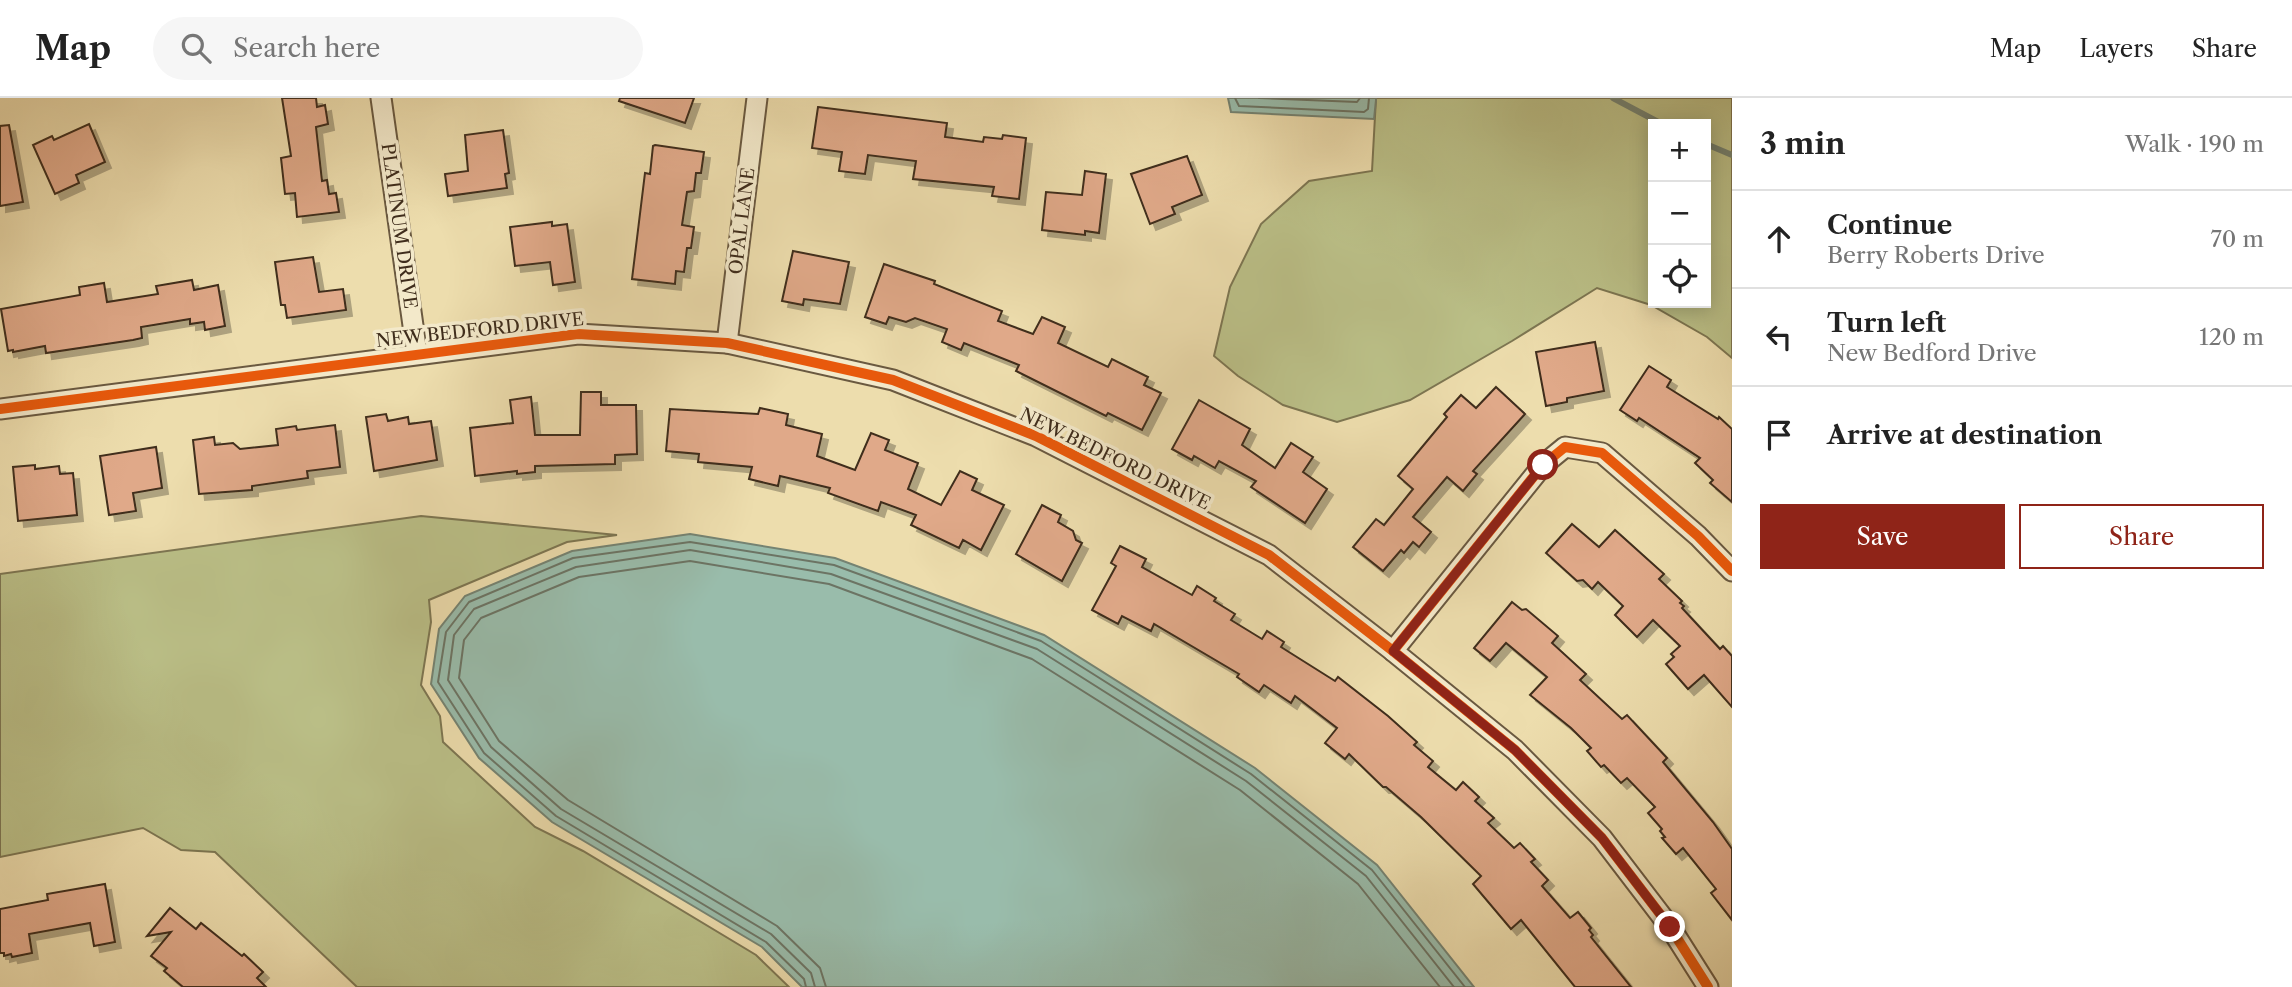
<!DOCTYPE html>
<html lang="en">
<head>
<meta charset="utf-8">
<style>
  body { margin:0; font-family:"Libre Caslon Text",serif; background:#f6f6f6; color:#222 }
  .controls { position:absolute; right:21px; top:21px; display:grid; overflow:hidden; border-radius:0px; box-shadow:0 4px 18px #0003 }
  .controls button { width:63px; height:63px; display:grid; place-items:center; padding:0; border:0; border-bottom:2px solid #e0e0e0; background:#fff; color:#222; font:35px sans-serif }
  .stop { position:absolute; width:21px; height:21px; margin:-16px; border:5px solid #8f2418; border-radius:50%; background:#fff }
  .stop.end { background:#8f2418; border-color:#fff; box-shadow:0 2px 7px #0008 }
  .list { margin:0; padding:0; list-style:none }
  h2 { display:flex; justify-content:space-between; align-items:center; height:91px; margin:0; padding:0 28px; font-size:30px }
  h2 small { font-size:23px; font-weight:400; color:#767676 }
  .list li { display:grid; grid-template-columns:46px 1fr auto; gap:21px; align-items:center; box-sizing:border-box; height:98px; padding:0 28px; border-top:2px solid #e0e0e0 }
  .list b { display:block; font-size:26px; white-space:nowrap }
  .list p { margin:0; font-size:23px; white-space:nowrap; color:#767676 }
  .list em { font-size:23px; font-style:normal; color:#767676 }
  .actions { display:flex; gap:14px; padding:21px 28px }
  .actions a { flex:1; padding:16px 0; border:2px solid #8f2418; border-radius:0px; text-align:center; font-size:24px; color:#8f2418 }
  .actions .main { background:#8f2418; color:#fff }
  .icon { flex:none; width:38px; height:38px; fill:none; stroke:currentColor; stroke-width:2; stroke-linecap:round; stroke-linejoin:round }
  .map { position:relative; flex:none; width:1732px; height:889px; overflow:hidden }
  header { display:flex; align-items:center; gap:42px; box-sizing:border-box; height:98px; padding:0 35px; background:#fff; border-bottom:2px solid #e0e0e0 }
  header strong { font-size:33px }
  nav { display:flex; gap:38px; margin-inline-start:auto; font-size:24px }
  .search { width:490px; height:63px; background:#f6f6f6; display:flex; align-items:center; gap:18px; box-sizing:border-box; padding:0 24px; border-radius:38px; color:#767676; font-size:26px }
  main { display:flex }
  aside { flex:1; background:#fff }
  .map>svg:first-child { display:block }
</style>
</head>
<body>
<header>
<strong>Map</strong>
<div class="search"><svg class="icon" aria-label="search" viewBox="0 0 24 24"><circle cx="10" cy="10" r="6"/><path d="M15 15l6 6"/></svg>Search here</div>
<nav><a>Map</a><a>Layers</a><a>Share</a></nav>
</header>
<main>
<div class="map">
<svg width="1732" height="889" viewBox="0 0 1732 889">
  <defs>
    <filter id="shadow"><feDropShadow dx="6" dy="6" stdDeviation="0" flood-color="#0004"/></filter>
  </defs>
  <rect width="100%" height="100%" fill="#edddad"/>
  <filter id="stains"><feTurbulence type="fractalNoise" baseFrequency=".00286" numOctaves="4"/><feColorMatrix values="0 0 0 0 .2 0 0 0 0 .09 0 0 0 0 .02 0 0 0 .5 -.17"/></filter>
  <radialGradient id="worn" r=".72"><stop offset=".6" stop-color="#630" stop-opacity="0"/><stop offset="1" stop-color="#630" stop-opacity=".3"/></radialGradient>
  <g fill="#bbc088" stroke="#7d7652" stroke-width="2" fill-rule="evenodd">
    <path d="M 1376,0 L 1732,0 L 1732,260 L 1707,239 L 1651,207 L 1597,190 L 1512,243 L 1410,302 L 1337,324 L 1283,307 L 1238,278 L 1214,258 L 1230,189 L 1261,126 L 1309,83 L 1372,73 ZM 1653,26 L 1706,26 L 1706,205 L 1653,205 Z"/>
    <path d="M 421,418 L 617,437 L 567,444 L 429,502 L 431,524 L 421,587 L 440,618 L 443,644 L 535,729 L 583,753 L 756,857 L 789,889 L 357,889 L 215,754 L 181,752 L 143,730 L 0,759 L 0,476 Z"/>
  </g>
  <g fill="#99bcab" stroke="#758372" stroke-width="2">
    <path d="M 1228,0 L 1376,0 L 1376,2 L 1374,21 L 1231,14 Z"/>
    <path d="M 690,436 L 835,460 L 1044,537 L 1255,670 L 1377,767 L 1474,889 L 802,889 L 762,849 L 552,724 L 479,660 L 431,586 L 439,531 L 465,498 L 572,453 Z"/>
  </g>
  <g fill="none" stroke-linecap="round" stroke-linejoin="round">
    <g stroke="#6c7464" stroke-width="2">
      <path d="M 1235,0 L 1239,8 L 1364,14 L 1368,11 L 1369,0"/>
      <path d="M 1259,0 L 1357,4 L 1360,0"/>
      <path d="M 806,889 L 804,881 L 766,844 L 556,718 L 484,655 L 438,584 L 446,534 L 469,504 L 573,460 L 690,444 L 834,467 L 1041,543 L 1251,676 L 1372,772 L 1465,889"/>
      <path d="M 815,889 L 811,875 L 771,836 L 561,711 L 491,649 L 448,582 L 454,537 L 474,511 L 576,469 L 690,452 L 831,476 L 1037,551 L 1246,683 L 1366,778 L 1454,889"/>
      <path d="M 826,889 L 820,870 L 777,828 L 568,702 L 499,643 L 459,580 L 464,542 L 481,520 L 579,479 L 690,463 L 829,486 L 1032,561 L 1240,692 L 1358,786 L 1440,889"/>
    </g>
    <g stroke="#758372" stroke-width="6">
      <path d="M 1613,0 L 1662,26"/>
      <path d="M 1706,46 L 1732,57"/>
    </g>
  </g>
  <g fill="#e0a989" stroke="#3f2d1c" stroke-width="2" filter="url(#shadow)">
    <path d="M 282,0 L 316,0 L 317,9 L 325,7 L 328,26 L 316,29 L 322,83 L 327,82 L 329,96 L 336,95 L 339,114 L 297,119 L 295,95 L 285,96 L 281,60 L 291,58 Z"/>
    <path d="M 620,0 L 694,0 L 685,25 L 619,3 Z"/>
    <path d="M 818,9 L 947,25 L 945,39 L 983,44 L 984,39 L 1002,41 L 1003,37 L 1026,40 L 1019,101 L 992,98 L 994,89 L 913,81 L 916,63 L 868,57 L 865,76 L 839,73 L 842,54 L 812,50 Z"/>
    <path d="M 89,26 L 105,64 L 76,77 L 79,85 L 55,96 L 33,47 L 52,38 L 54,42 Z"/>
    <path d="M 9,27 L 23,104 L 0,108 L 0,28 Z"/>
    <path d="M 503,32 L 509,75 L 505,76 L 507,90 L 448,98 L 445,76 L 468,73 L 465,37 Z"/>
    <path d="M 655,47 L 704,54 L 701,75 L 696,75 L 694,93 L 687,94 L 682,127 L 694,129 L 691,150 L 687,150 L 684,174 L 676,173 L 675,186 L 632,181 L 645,75 L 650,76 L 653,48 Z"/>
    <path d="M 1187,58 L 1202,97 L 1172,109 L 1175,116 L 1150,126 L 1131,76 Z"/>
    <path d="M 1085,73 L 1106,76 L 1099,135 L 1085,133 L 1085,137 L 1042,132 L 1046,94 L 1082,97 Z"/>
    <path d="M 552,124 L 552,128 L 567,126 L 575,184 L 553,187 L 550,164 L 515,168 L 510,129 Z"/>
    <path d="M 793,153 L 849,164 L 840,206 L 804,201 L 803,207 L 782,203 Z"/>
    <path d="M 313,159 L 319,194 L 343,191 L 346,212 L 287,220 L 285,207 L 281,207 L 275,164 Z"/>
    <path d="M 884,166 L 935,183 L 934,186 L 1002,213 L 998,223 L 1033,236 L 1042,219 L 1065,229 L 1058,245 L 1108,269 L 1112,261 L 1148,279 L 1144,287 L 1161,295 L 1142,332 L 1108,315 L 1106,318 L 1016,273 L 1019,267 L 964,245 L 961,252 L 942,244 L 947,231 L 915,220 L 906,224 L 889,219 L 886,226 L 865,219 Z"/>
    <path d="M 192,182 L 194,192 L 218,187 L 225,228 L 205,232 L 204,224 L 190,226 L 190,221 L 141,229 L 142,240 L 133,242 L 46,255 L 45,248 L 13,254 L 13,252 L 8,253 L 1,211 L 80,197 L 79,189 L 104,185 L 107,204 L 158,196 L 156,188 Z"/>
    <path d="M 1595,244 L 1604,293 L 1567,300 L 1567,304 L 1546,308 L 1536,254 Z"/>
    <path d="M 1649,268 L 1671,282 L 1667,289 L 1718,321 L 1719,319 L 1732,331 L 1732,404 L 1710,385 L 1713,382 L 1695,365 L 1700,360 L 1639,320 L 1637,323 L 1620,312 Z"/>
    <path d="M 1496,289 L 1525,316 L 1473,373 L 1477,376 L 1463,393 L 1447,379 L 1413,419 L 1431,434 L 1419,449 L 1413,444 L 1404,455 L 1401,452 L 1383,473 L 1353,449 L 1376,421 L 1384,427 L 1413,391 L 1398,378 L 1447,319 L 1444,316 L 1461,297 L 1476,310 Z"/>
    <path d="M 581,294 L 601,294 L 601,307 L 636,307 L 637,356 L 615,357 L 615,366 L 535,368 L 535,374 L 517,376 L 517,373 L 475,378 L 470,330 L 513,325 L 510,302 L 531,299 L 535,337 L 580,337 Z"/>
    <path d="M 1199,302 L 1250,331 L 1242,347 L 1275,370 L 1291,345 L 1313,359 L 1303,374 L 1327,391 L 1305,425 L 1251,389 L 1256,383 L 1219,363 L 1215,370 L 1194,358 L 1192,362 L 1172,351 Z"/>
    <path d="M 760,310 L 788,316 L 786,327 L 822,336 L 817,358 L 855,372 L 871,335 L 889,342 L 885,352 L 918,365 L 908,391 L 941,407 L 960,373 L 977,381 L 972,392 L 1004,407 L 981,452 L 963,442 L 959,450 L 911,427 L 916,417 L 881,404 L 878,413 L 828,395 L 830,390 L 780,378 L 778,388 L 749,381 L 752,369 L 698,364 L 699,356 L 666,353 L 670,311 L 758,316 Z"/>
    <path d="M 386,316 L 388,323 L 408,319 L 409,326 L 431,323 L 437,362 L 374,373 L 366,319 Z"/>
    <path d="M 335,327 L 340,369 L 307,373 L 308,380 L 252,388 L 252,392 L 199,396 L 193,342 L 214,339 L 215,347 L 233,345 L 240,351 L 278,347 L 276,331 L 296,328 L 297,332 Z"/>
    <path d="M 156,349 L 162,390 L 133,395 L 136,413 L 109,417 L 100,358 Z"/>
    <path d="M 35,367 L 35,371 L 59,368 L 60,376 L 73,375 L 77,417 L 18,423 L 13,369 Z"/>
    <path d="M 1042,407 L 1061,417 L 1058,424 L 1073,433 L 1076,442 L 1082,445 L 1062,483 L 1016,456 Z"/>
    <path d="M 1572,426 L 1599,449 L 1615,432 L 1664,476 L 1659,481 L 1682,503 L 1680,505 L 1684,508 L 1682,510 L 1720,551 L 1723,548 L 1732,558 L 1732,609 L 1704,577 L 1688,591 L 1666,566 L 1674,559 L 1671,556 L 1680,548 L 1653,522 L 1637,539 L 1615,517 L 1623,508 L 1598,484 L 1592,491 L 1583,482 L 1577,483 L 1546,455 Z"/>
    <path d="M 1120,448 L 1146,461 L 1142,469 L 1192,497 L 1197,488 L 1216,500 L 1214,503 L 1235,516 L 1231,522 L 1262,541 L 1267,533 L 1284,544 L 1281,549 L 1335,583 L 1338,579 L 1388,618 L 1417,644 L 1414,647 L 1433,663 L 1428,669 L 1456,692 L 1463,684 L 1479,699 L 1475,703 L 1494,720 L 1488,725 L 1514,750 L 1520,745 L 1535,761 L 1531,764 L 1548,782 L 1542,788 L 1570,820 L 1578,814 L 1591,830 L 1589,832 L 1593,837 L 1591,839 L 1631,889 L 1575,889 L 1521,822 L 1511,831 L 1473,786 L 1481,778 L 1421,719 L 1386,689 L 1383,689 L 1349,656 L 1345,661 L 1325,645 L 1337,630 L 1295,598 L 1291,605 L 1264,587 L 1259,594 L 1237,579 L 1239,576 L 1154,526 L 1151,533 L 1122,518 L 1118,526 L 1092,512 L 1116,468 L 1111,465 Z"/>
    <path d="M 1512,504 L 1522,512 L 1526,511 L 1558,538 L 1552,545 L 1586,576 L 1580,582 L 1622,621 L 1627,617 L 1667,660 L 1663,664 L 1713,724 L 1732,751 L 1732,822 L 1711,795 L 1716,791 L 1683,750 L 1676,756 L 1662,740 L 1665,739 L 1660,733 L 1662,731 L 1648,715 L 1655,709 L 1627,680 L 1621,685 L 1604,667 L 1601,669 L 1587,653 L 1591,650 L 1571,630 L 1530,597 L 1547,579 L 1506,545 L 1490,563 L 1474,550 Z"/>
    <path d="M 105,786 L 115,844 L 94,848 L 90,825 L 29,836 L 32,855 L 12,859 L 11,856 L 4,858 L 4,855 L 0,855 L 0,811 L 48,802 L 47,796 Z"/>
    <path d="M 170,810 L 196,831 L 201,825 L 242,858 L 244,856 L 263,874 L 257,880 L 266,889 L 183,889 L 164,873 L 167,870 L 151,858 L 171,834 L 147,838 Z"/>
  </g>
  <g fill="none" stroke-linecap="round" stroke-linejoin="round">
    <defs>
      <g id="street">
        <path d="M 381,0 L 417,256"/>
        <path d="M 727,245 L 757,0"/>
        <path d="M 0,311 L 578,236 L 727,245 L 893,282 L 1036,338 L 1269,457 L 1393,553 L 1515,652 L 1602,740 L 1670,829 L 1708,889"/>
        <path d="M 1393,553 L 1543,367 L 1565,349 L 1602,355 L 1698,438 L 1732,473"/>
      </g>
    </defs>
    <use href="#street" stroke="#6a5940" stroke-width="23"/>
    <use href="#street" stroke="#f3e9ca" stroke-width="19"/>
    <defs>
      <g id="cycleway">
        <path d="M 0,311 L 578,236 L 727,245 L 893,282 L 1036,338 L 1269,457 L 1393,553 L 1515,652 L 1602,740 L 1670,829 L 1708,889"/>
        <path d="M 1393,553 L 1543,367 L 1565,349 L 1602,355 L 1698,438 L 1732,473"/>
      </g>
    </defs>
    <use href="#cycleway" stroke="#f3e9ca" stroke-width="15"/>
    <use href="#cycleway" stroke="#e8590c" stroke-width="10"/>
  </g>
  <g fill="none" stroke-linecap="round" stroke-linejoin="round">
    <path stroke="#8f2418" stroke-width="9" d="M 1543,367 L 1393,553 L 1515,652 L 1602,740 L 1670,829"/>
  </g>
  <g text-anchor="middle" stroke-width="7" stroke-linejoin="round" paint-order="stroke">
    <g font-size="18" fill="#3f2d1c" stroke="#f3e9ca">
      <text transform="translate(742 123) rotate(-83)" y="6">OPAL LANE</text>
      <text transform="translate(399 128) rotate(82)" y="6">PLATINUM DRIVE</text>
      <text transform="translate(480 232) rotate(-6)" y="6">NEW BEDFORD DRIVE</text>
      <text transform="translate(1115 361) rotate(26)" y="6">NEW BEDFORD DRIVE</text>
    </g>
  </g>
  <rect width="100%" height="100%" filter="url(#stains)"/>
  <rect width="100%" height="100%" fill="url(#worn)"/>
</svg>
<div class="controls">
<button>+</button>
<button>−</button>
<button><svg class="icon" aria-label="locate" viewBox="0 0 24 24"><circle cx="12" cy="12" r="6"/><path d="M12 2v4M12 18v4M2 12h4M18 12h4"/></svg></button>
</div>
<div class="stop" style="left:1543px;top:367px"></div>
<div class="stop end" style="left:1670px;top:829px"></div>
</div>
<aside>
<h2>3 min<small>Walk · 190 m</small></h2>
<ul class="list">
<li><svg class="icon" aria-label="ahead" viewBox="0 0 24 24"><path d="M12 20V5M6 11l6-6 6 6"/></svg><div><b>Continue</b><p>Berry Roberts Drive</p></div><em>70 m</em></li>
<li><svg class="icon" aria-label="left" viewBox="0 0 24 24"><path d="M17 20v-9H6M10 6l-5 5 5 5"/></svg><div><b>Turn left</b><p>New Bedford Drive</p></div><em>120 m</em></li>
<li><svg class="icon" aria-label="arrive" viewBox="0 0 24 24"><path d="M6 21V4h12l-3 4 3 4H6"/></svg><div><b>Arrive at destination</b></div></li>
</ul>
<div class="actions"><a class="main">Save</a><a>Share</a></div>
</aside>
</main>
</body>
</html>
